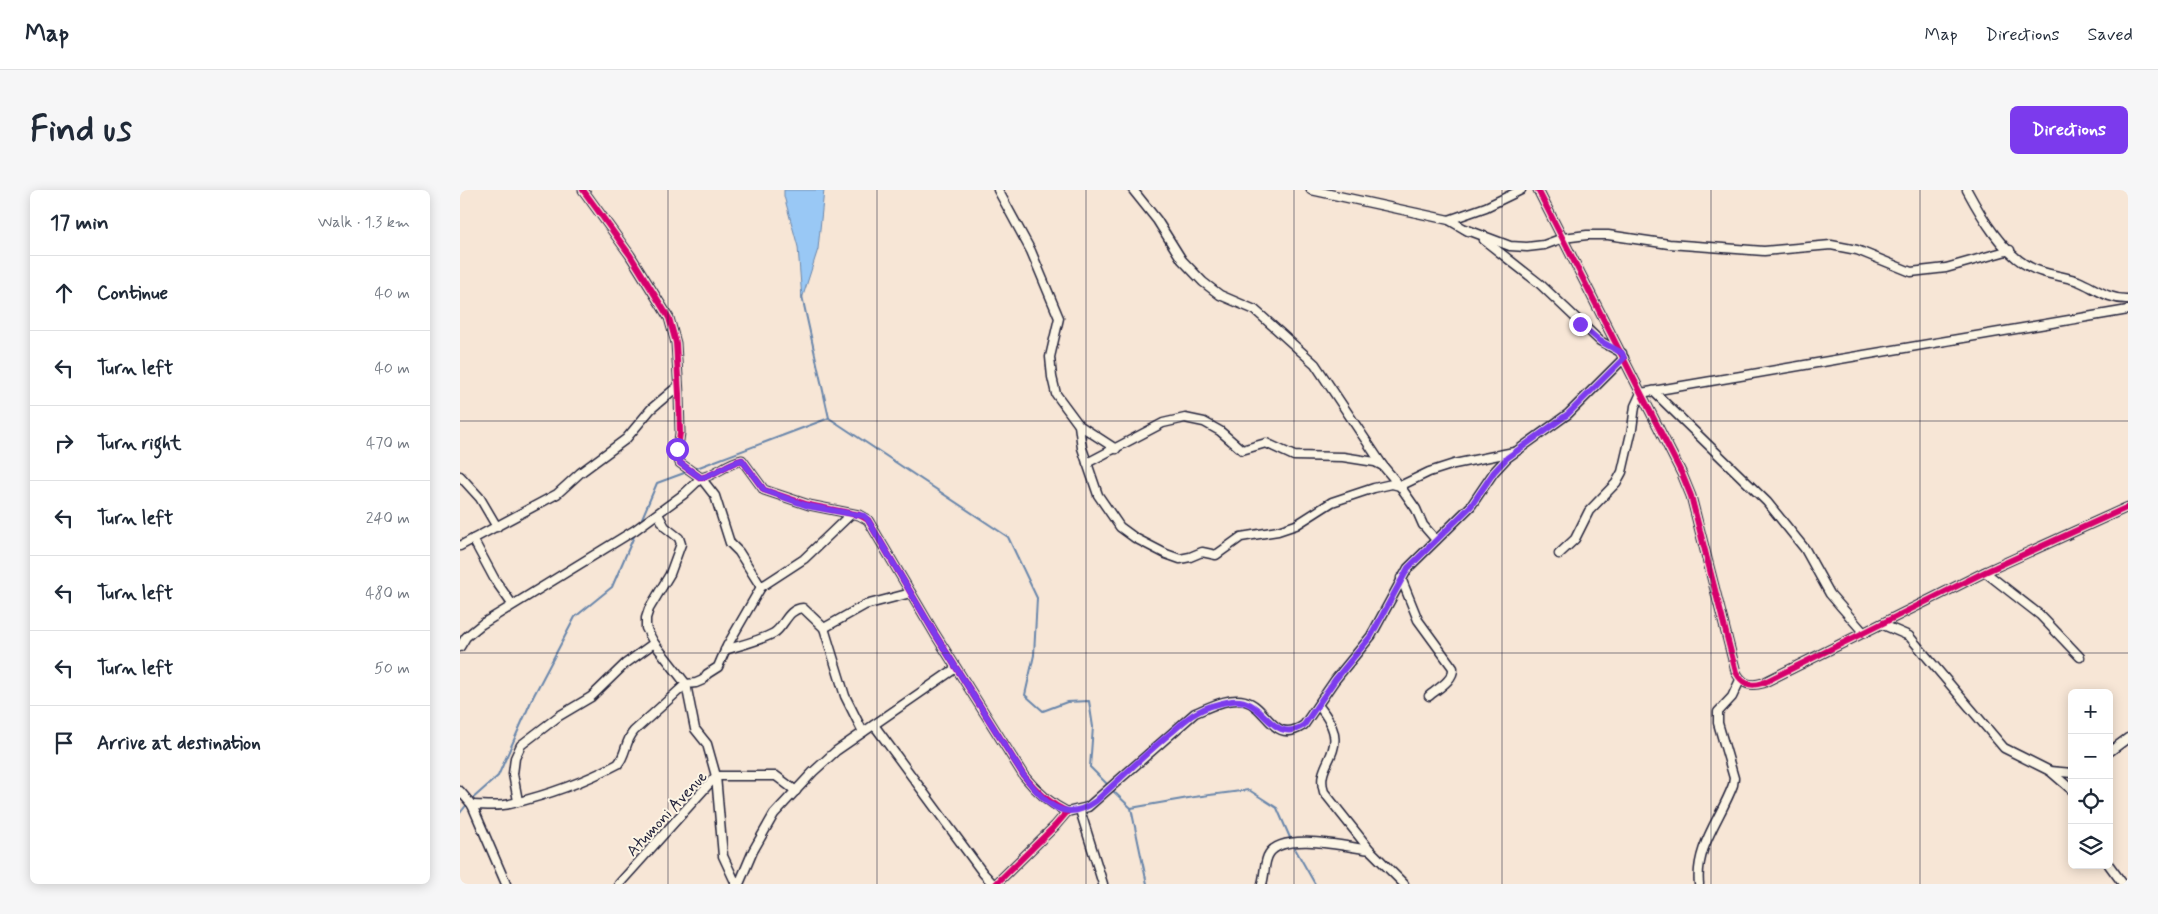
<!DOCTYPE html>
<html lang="en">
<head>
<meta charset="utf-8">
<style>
  body { margin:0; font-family:Mynerve,sans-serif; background:#f6f6f7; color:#1f2937 }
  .controls { position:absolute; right:15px; bottom:15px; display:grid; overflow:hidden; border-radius:8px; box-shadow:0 2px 12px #0003 }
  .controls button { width:45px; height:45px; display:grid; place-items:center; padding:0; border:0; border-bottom:1px solid #e0e1e3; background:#fff; color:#1f2937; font:25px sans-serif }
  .stop { position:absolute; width:15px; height:15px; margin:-11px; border:4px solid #7c3aed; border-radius:50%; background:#fff }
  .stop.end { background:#7c3aed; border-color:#fff; box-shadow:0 1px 5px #0008 }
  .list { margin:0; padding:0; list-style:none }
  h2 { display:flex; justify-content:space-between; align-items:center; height:65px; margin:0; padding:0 20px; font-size:21px }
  h2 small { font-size:16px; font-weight:400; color:#747a83 }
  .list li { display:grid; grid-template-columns:32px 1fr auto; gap:15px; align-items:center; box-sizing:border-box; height:75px; padding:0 20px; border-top:1px solid #e0e1e3 }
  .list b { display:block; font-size:19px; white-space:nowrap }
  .list em { font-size:16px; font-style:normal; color:#747a83 }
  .icon { flex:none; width:28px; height:28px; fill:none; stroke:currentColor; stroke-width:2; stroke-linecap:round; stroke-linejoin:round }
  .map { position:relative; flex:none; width:1668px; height:694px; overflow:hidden; border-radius:8px }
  header { display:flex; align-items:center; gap:30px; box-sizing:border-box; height:70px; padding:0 25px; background:#fff; border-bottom:1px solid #e0e1e3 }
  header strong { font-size:24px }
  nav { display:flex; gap:28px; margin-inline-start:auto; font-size:18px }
  .intro { display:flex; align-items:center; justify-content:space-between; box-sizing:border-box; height:120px; padding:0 30px }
  h1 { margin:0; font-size:35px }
  .button { padding:12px 22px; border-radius:8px; background:#7c3aed; color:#fff; font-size:18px; font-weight:700 }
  main { display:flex; gap:30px; padding:0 30px }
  aside { flex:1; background:#fff; border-radius:8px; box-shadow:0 2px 12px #0003 }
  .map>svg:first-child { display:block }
</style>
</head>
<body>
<header>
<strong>Map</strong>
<nav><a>Map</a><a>Directions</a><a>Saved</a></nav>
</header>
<div class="intro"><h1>Find us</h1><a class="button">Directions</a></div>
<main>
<aside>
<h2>17 min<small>Walk · 1.3 km</small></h2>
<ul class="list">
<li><svg class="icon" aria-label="ahead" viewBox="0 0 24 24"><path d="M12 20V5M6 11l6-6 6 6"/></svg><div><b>Continue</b></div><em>40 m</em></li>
<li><svg class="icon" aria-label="left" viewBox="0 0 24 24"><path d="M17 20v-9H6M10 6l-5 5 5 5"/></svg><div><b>Turn left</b></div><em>40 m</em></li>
<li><svg class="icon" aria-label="right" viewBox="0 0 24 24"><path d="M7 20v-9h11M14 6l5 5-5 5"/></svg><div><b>Turn right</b></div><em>470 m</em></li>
<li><svg class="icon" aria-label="left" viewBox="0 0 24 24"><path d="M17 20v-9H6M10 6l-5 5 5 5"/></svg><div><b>Turn left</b></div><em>240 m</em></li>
<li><svg class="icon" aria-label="left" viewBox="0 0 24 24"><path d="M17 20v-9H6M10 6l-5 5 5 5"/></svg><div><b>Turn left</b></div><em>480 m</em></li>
<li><svg class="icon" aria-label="left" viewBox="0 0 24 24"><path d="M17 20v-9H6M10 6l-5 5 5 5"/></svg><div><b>Turn left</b></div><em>50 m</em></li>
<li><svg class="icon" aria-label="arrive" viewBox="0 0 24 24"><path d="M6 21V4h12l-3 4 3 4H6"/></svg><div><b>Arrive at destination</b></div></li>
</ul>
</aside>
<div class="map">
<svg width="1668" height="694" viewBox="0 0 1668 694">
  <rect width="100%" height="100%" fill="#f7e6d6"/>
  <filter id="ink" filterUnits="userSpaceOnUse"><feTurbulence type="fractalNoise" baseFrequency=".02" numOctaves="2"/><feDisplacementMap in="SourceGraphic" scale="10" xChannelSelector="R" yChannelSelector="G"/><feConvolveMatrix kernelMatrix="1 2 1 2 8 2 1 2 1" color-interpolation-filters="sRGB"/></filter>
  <g filter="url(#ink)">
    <path fill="#99c8f5" stroke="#6986ab" d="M 324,0 L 364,0 L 358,59 L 342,109 L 338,57 L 324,6 Z"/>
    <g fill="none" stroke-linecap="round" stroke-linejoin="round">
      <g stroke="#6986ab" stroke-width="2">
        <path d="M 342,106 L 369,228 L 548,347 L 577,408 L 574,465 L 565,505 L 583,521 L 607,512 L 629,511 L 633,537 L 630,577 L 648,595"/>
        <path d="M 234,279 L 369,228"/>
        <path d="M 180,333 L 197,293 L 227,282"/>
        <path d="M 651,599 L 671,618 L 734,607 L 789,600 L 817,618 L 831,650"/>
        <path d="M 11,610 L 38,586 L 73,507 L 115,427 L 152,397 L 175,344"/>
        <path d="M 671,618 L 687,694"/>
        <path d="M 0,623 L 8,613"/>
        <path d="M 833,655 L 855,694"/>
      </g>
      <defs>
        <g id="minor">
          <path d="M 123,0 L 170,65 L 209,128 L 216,153 L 219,204 L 220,243 L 217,265 L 220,273 L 241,288 C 256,285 267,273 282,270 L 304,300 L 349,315 L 399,325 L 408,330 L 475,444 L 564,586 C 577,602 589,613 607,622 L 595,636 L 536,694"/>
          <path d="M 538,0 L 571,61 L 599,128 L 590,167 L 592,187 L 596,204 L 619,235 L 622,258 L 638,305 L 660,337 L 675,348 L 706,364 L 720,369 L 730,367 L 742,362 L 756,365 L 781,347 L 818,341 L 836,335 L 872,312 L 914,298 L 932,294 L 940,296 L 969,282 L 994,274 L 1054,262"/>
          <path d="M 673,0 L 697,30 L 722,70 L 743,92 L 760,105 L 795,120 L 855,174 L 923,276"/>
          <path d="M 851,0 L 989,30 L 1008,41"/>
          <path d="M 1078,0 L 1222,284 L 1231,306 L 1276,482 C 1282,494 1290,497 1303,493 L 1525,382 L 1668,317"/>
          <path d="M 1507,0 C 1521,26 1543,64 1570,77 C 1584,85 1602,85 1618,91 C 1635,98 1649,110 1668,109"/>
          <path d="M 989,30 L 1026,17 L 1061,0"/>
          <path d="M 1005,39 L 1050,56 L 1067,57 L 1084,55 L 1103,48 L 1127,45 L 1148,45 L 1209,54 L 1304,61 L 1371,55 L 1397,60 L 1451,82 L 1486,78 L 1550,60"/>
          <path d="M 1024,50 L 1080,94 L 1140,151 L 1162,163"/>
          <path d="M 1193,201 L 1307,312 L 1345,359 L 1370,404 L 1404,443"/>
          <path d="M 619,235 L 656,259"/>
          <path d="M 627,273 L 703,233 L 725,228 L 744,232 L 760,241 L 782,260 L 806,253 L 834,266 L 883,267 L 915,272 L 923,276 L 940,296 L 956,319 L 963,335 L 976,350"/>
          <path d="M 0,286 L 20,308 L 37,337"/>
          <path d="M 198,324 L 205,337 L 219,348 L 221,354 L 210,384 L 189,419 L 186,428 L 186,438 L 194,453 L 226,494 L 235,539 L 247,554 L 256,586 L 263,666 L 276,694"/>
          <path d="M 13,349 L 97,304 L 120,283 L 166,249 L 191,219 L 218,196"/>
          <path d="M 0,356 L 13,349 L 35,390 L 52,414"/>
          <path d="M 1099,364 L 1115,349 L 1129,321 L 1156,293 L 1162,282 L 1172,239 L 1175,216 L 1181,203 L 1668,120"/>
          <path d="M 1525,382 L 1580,425 L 1620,467"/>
          <path d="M 941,388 L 958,430 L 993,478 C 994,490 977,499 969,506"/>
          <path d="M 1421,434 L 1449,446 L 1544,558 L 1590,581 L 1612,600"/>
          <path d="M 364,438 L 385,506 L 403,542"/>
          <path d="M 0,457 L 6,447 L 22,434 L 175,340 L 224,304 L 241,288 L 255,306 L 270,353 L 279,362 L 301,397"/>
          <path d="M 265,460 C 281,455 299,451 314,443 C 325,436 327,419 343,418 L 364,438 L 405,415 L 451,403"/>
          <path d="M 858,515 C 897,562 853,569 864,602 L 910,660 L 944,694"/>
          <path d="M 414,535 L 523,683 L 533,694"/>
          <path d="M 1649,562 L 1668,548"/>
          <path d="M 1590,581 L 1612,583"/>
          <path d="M 0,601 L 12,615 L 46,694"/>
          <path d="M 58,611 L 53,584 L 55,568 L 61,555 L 99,526 L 131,507 L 165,474 L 194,453"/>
          <path d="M 12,615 C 24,615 39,617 50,614 C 88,605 124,592 158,574 C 166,565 165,551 174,541 L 226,494 L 236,493 L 243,490 L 247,484 L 258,477 L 267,456 L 301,397 L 344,369 L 391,324"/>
          <path d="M 620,620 L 643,694"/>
          <path d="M 607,622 L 628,617 L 735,523 C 750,517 768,507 785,511 C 808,517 813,556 844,535 L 875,490 L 911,446 L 948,378 L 1011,316 L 1034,282 L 1047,268 L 1108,224 L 1164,168"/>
          <path d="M 1649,675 L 1663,694"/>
          <path d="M 159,694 L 256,586 L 316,586 L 336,601"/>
          <path d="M 279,694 L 293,661 L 314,624 L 353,582 L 376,561 L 496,478"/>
          <path d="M 802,694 C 805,685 804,671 809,664 C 823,641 888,657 910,660"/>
          <path d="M 1239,694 C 1235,657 1261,628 1273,595 L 1274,588 L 1258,533 L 1258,522 L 1272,507 L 1280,490"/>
        </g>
      </defs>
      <use href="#minor" stroke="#22223b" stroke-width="11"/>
      <use href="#minor" stroke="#fcf5e5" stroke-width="8"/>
      <defs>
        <g id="cycleway">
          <path d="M 123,0 L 170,65 L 209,128 L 216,153 L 219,204 L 220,243 L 217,265 L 220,273 L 241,288 C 256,285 267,273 282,270 L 304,300 L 349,315 L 399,325 L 408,330 L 475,444 L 564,586 C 577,602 589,613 607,622 L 595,636 L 536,694"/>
          <path d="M 1078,0 L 1222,284 L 1231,306 L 1276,482 C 1282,494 1290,497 1303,493 L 1525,382 L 1668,317"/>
        </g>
      </defs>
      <use href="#cycleway" stroke="#fcf5e5" stroke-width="9"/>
      <use href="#cycleway" stroke="#d6006c" stroke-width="6"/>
    </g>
  </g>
  <g fill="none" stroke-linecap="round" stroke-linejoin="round" filter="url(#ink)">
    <path stroke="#7c3aed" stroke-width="6" d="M 217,259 L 220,273 L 241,288 C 256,285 267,273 282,270 L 304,300 L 348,316 L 404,326 L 408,330 L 475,444 L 564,586 C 585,612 603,635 636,611 C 661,588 686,563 712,542 C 720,535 728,527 736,523 C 747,516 760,513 772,511 C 804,506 811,557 844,535 L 875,490 L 911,446 L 948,378 L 1011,316 L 1034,282 L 1047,268 L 1108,224 L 1164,168 L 1162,163 L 1140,151 L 1120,134"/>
  </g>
  <path fill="none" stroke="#22223b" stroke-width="1" stroke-opacity="0.55" d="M 208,0 L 208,694M 417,0 L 417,694M 626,0 L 626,694M 834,0 L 834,694M 1042,0 L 1042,694M 1251,0 L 1251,694M 1460,0 L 1460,694M 0,231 L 1668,231M 0,463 L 1668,463"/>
  <g text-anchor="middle" stroke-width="4" stroke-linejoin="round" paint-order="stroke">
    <g font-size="16" fill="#22223b" stroke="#fcf5e5">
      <text transform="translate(206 623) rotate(-47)" y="6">Atumoni Avenue</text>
    </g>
  </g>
</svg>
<div class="controls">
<button>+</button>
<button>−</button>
<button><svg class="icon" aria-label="locate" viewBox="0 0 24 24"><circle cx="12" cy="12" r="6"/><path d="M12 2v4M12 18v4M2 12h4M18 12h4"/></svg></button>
<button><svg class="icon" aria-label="layers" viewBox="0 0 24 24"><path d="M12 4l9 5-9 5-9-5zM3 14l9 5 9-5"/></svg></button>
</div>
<div class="stop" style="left:217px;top:259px"></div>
<div class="stop end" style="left:1120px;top:134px"></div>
</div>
</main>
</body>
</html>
